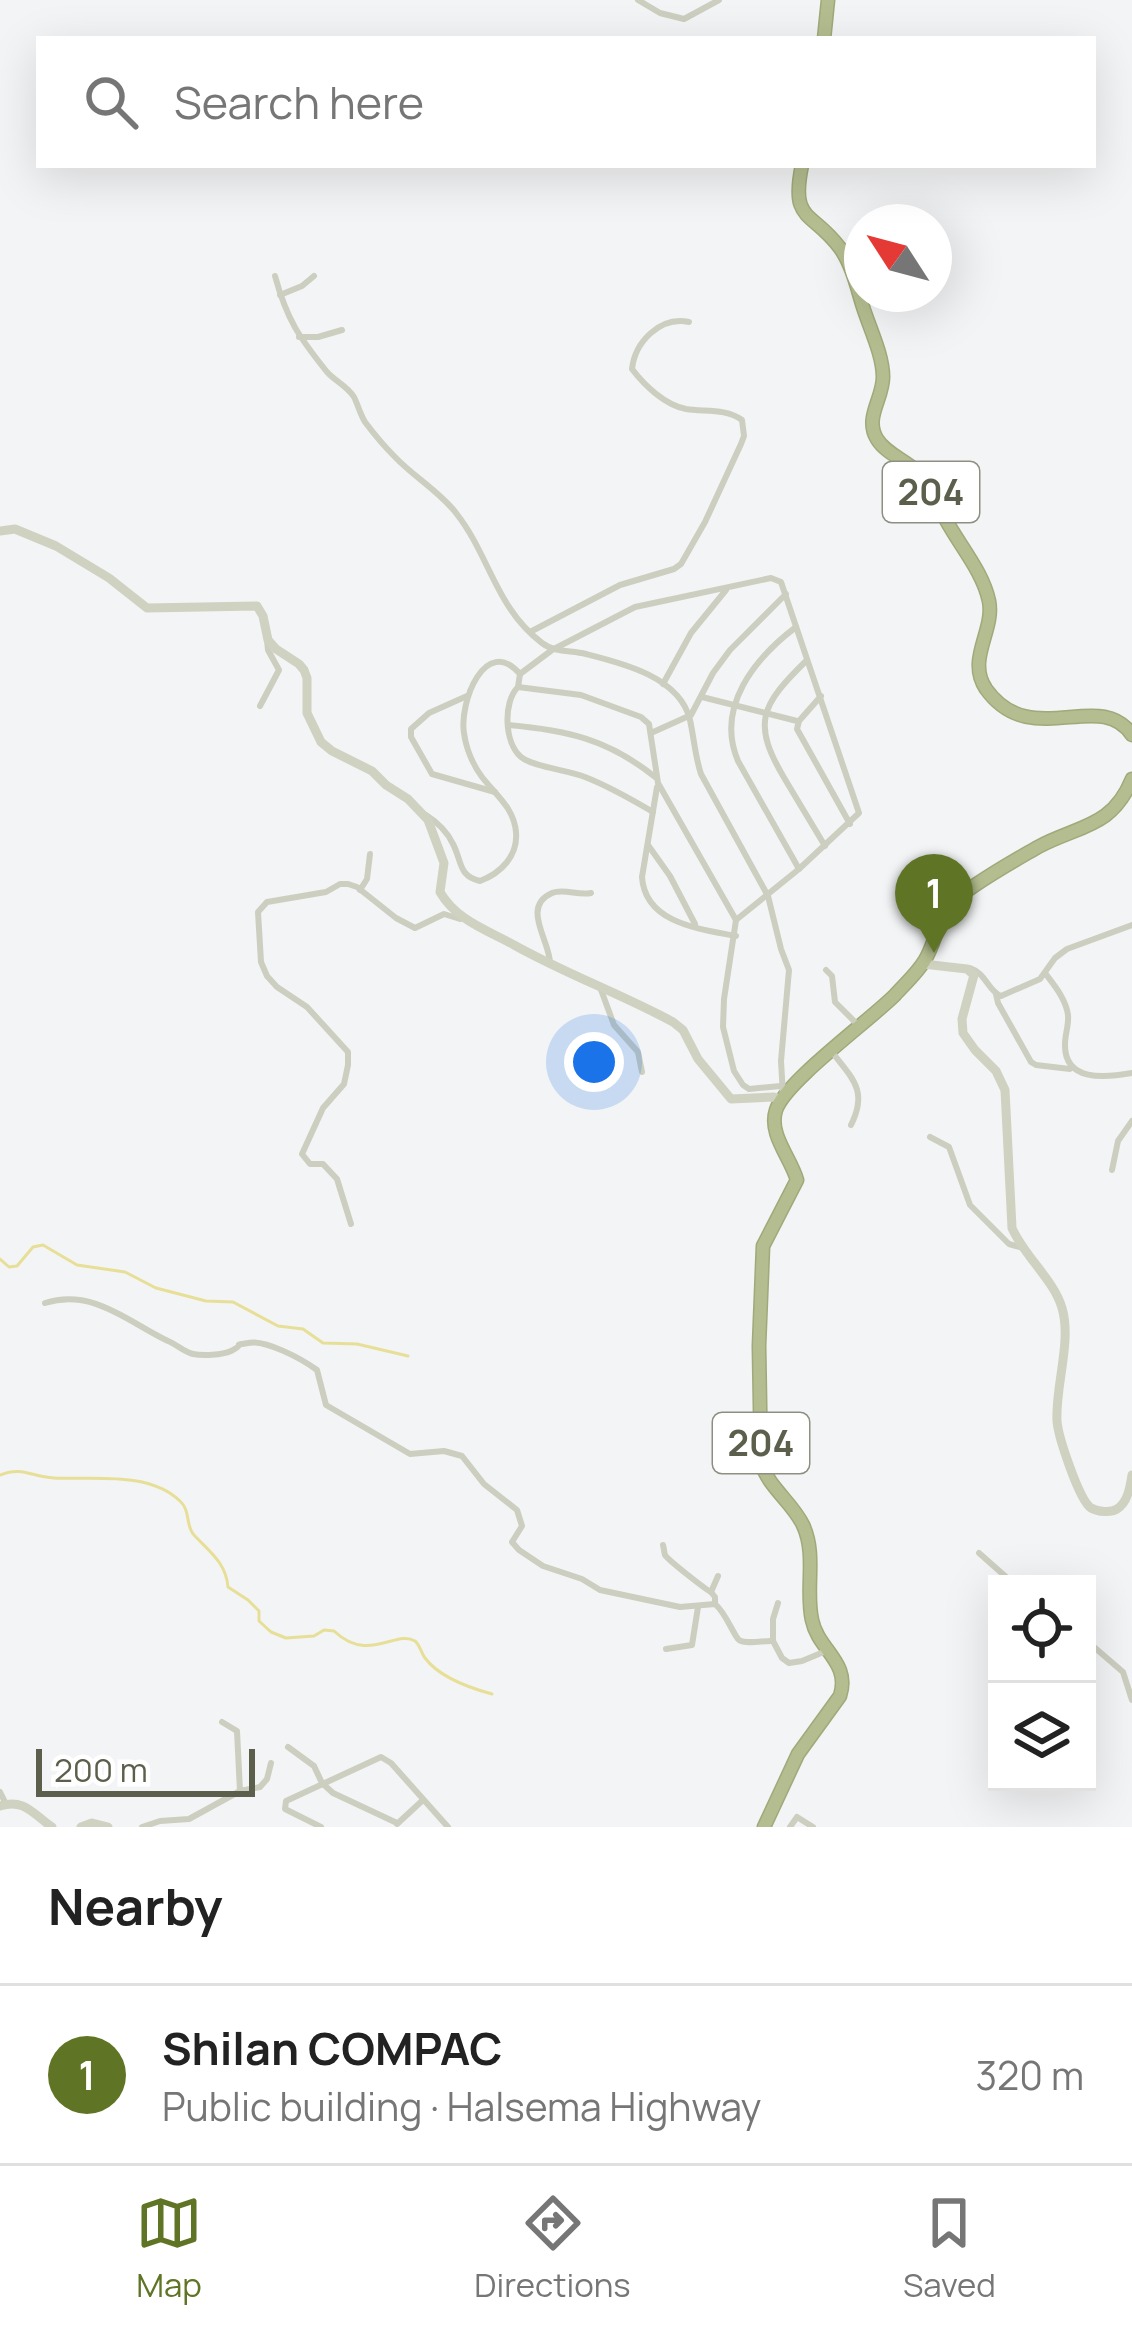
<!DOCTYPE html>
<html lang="en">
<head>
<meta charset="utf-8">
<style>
  body { margin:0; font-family:Manrope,sans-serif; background:#f6f6f6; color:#222 }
  .controls { position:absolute; right:36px; bottom:36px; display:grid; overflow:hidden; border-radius:0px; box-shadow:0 12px 48px #0002 }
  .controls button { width:108px; height:108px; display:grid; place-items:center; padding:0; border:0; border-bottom:3px solid #e0e0e0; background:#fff; color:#222; font:60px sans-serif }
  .compass { position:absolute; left:844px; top:204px; width:108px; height:108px; border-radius:50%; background:#fff; box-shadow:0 12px 48px #0002; rotate:306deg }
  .scale { position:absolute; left:36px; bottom:30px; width:219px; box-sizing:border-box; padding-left:12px; border:6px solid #5c5f4c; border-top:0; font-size:33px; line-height:42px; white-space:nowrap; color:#5c5f4c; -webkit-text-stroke:9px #fff; paint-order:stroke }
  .you { position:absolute; left:594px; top:1062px; width:42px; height:42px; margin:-30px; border:9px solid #fff; border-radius:50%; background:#1a73e8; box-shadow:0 0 0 18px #1a73e833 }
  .badge { display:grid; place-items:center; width:78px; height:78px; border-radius:50%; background:#607425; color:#fff; font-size:39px; font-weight:700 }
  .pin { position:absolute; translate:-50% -99px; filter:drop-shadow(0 3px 6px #0008) }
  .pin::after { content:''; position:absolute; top:63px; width:42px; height:36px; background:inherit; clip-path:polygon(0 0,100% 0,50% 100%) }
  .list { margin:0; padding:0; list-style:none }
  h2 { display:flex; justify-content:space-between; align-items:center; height:156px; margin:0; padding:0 48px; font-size:51px }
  h2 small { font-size:39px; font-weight:400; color:#767676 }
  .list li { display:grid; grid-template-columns:78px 1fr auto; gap:36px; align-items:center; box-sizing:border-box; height:180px; padding:0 48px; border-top:3px solid #e0e0e0 }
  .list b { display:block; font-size:45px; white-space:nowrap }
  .list p { margin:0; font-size:39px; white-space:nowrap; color:#767676 }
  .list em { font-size:39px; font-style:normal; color:#767676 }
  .icon { flex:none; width:66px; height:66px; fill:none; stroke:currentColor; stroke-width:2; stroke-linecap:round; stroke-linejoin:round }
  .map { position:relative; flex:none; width:1132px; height:1827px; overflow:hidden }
  .search { position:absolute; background:#fff; box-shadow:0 12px 48px #0002; left:36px; right:36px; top:36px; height:132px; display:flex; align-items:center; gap:30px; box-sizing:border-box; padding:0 42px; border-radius:0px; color:#767676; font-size:45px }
  .sheet { height:336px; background:#fff }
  nav { display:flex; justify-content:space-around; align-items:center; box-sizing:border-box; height:168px; border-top:3px solid #e0e0e0; background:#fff; font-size:33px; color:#767676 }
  nav a { display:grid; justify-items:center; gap:6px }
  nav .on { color:#607425 }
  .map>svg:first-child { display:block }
</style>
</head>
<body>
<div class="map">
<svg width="1132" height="1827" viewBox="0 0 1132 1827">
  <rect width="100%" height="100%" fill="#f3f4f5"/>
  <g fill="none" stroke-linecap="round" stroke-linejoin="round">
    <g stroke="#e7df97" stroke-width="3">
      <path d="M 0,1259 L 9,1267 L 17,1266 L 33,1247 L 43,1245 L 77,1265 L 125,1272 L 156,1288 L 206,1301 L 233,1302 L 278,1326 L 303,1329 L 323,1343 L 357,1344 L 408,1356"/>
      <path d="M 0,1475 C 23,1466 31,1477 54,1478 C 94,1480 149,1471 180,1501 C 191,1511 185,1525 194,1535 C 210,1552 226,1563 228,1587 L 248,1600 L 259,1611 L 259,1621 L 271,1632 L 286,1638 L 314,1636 L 324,1630 L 334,1631 C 369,1664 396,1629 415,1641 C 420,1645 421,1653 425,1658 C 439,1677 470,1688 492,1694"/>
    </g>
    <defs>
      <g id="highway">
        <path d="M 824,39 L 828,0"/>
        <path d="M 802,165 C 790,223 812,210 840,248 C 852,265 857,288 863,307 C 870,329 883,355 883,377 C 883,399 864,418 877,439 C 886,454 906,460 919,473 C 931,487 938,505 946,520 C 960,546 983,572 989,601 C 995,631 966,659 986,689 C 1031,752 1100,687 1132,735"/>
        <path d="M 764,1827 L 798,1754 L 840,1696 C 851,1662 818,1650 812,1620 C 805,1589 817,1555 803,1525 C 792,1502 769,1488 761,1463 L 759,1346 L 763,1246 L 797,1180 C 791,1158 768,1134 776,1110 C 785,1082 869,1021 895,995 C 905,984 918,972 925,960 C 938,938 937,913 960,896 C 983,878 1012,862 1038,847 C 1079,825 1112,828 1132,779"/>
      </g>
    </defs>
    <use href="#highway" stroke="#9fa97a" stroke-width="15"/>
    <g stroke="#cccec0" stroke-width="6">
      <path d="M 638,0 L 660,13 L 684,19 L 719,0"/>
      <path d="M 275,276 C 287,320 299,337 327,372 C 335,381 347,386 354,397 C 358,405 360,414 365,422 C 374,434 385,447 395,457 C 414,477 440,492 456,513 C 490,556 495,607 542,643 C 555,653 571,650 586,654 C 622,663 680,677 690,720 C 694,738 695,756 701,774 L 768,896 L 781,949 L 789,970 L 781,1061 L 783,1095"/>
      <path d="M 280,295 L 302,286 L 314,276"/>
      <path d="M 299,337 L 318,337 L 342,330"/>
      <path d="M 796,627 C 755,658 715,707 738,761 L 799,869"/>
      <path d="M 530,632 L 620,585 L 674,569 L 681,564 L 705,522 L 741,444 L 744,436 L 742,420 C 726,408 704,412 686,409 C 665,405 645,386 632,369 C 635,342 660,316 689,322"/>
      <path d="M 807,660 C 760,706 751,723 786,781 C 799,803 812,824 825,846"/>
      <path d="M 520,674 L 552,650 L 635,607 L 771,578 L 781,582 L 859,813 L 799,869 L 736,920"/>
      <path d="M 663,684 L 691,633 L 726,590"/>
      <path d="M 467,696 L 429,713 L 411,729 L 411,737 L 432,774 L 495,792"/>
      <path d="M 821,696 L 799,721 L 797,729 L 850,824"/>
      <path d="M 702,697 L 797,721"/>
      <path d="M 260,706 L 279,670 L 268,650 L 267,640"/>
      <path d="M 508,725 C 566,730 608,739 655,777"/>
      <path d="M 651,733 L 691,715 L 713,673 L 730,650 L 786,594"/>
      <path d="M 657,787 L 642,877 C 645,923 699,929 736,936"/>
      <path d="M 653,812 C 631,799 608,786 585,777 C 568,770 533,767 521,757 C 504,742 503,702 518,687 L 581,695 L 641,717 L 649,724 L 658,783 L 736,920 L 724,999 L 723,1027 L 734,1071 L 743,1085 L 749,1089 L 781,1086"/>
      <path d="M 426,815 C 437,822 447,831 453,844 C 462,861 458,876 480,881 C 501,873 518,856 516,832 C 514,808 496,795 482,777 C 473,765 466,748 464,733 C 459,703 485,634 520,674 L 518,687"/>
      <path d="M 648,845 L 670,876 L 695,924"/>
      <path d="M 360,890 L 367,879 L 370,854"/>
      <path d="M 550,964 C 551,942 520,907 552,893 C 564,888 578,896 591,893"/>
      <path d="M 970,968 C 986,973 988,991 1001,996 L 1040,979 L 1055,958 L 1067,949 L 1132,925"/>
      <path d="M 826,970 L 832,976 L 835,1002 L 857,1024"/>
      <path d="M 1045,973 C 1054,985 1066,999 1068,1015 C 1069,1025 1065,1034 1065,1044 C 1064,1082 1105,1078 1132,1073"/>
      <path d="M 600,987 L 614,1025 L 638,1052 L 642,1072"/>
      <path d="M 996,994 L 998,1003 L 1031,1062 L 1036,1065 L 1070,1069"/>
      <path d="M 832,1052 C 853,1079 868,1091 851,1125"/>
      <path d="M 930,1137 L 949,1147 L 970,1205 L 1009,1244 L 1023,1248"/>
      <path d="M 1112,1170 L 1118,1141 L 1132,1121"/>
      <path d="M 351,1224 L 337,1179 L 323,1164 L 310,1164 L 302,1154 L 323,1108 L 344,1084 L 348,1065 L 348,1052 L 307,1007 L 277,987 L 267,976 L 261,962 L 258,912 L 267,902 L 326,892 L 340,884 L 348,884 L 357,887 L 396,918 L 415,928 L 444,914 L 460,919"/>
      <path d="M 45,1303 C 93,1288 128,1322 168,1341 C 176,1344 184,1352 193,1354 C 203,1356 222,1355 231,1351 C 247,1343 230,1346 248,1343 C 265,1339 302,1359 317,1370 L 326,1405 L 410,1454 L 444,1451 L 462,1456 L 484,1484 L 517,1510 L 522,1526 L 512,1542 L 519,1550 L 543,1566 L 582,1579 L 600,1590 L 680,1607 L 715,1604 C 726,1613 734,1636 739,1640 C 747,1645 765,1640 773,1641 L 782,1658 L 789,1663 L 802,1661 L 826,1651"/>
      <path d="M 663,1545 C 664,1548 664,1552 665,1555 C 668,1560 705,1589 711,1592"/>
      <path d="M 979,1553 L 1014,1584"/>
      <path d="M 715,1604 L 715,1597 L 711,1592 L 718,1576"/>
      <path d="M 773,1641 L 773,1619 L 778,1603"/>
      <path d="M 1087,1641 L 1123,1672 L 1132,1700"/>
      <path d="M 666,1649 L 692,1645 L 698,1607"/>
      <path d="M 222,1722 L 237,1731 L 240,1791"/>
      <path d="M 288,1747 L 314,1766 L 322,1783 L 333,1793 L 397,1823"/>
      <path d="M 0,1792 L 6,1804"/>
      <path d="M 397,1824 L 423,1800"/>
      <path d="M 142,1827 L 160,1821 L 189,1819 L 240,1791 L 260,1787 L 267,1779 L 271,1763"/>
      <path d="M 321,1827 L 285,1809 L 286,1801 L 381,1757 L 391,1763 L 448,1827"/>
      <path d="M 790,1827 L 797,1817 L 813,1827"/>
    </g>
    <g stroke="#cfd2c0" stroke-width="9">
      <path d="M 0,531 L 15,529 L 56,546 L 109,578 L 147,608 L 257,606 L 263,616 L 268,640 L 276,649 L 299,664 L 304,670 L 307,678 L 307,713 L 321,742 L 332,751 L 372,771 L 386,785 L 408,799 L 428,820 L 444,863 L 440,892 C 456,920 487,930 514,945 C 566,974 621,994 673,1022 L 683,1030 L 698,1059 L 731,1099 L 774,1097 L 782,1100"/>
      <path d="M 923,964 L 967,969 L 974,975 L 962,1019 L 963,1033 L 975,1050 L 996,1071 L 1005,1090 L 1012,1228 C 1024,1256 1054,1280 1062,1308 C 1072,1341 1055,1387 1057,1421 C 1058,1436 1079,1500 1091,1508 C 1098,1512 1111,1513 1117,1509 C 1128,1502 1130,1487 1132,1475"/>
      <path d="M 0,1806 C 24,1798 33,1814 52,1827"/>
      <path d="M 81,1827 L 92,1823 L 108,1827"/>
    </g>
    <use href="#highway" stroke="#b3bd8f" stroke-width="12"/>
  </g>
  <g text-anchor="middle" stroke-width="12" stroke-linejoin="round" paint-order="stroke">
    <g fill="#fff" stroke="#8d8f82" stroke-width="3">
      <rect x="883" y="462" width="96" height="60" rx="9"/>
      <rect x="713" y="1413" width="96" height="60" rx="9"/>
    </g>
    <g font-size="36" font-weight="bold" fill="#5c5f4c">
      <text x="931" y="505">204</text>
      <text x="761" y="1456">204</text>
    </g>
  </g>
</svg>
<div class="controls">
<button><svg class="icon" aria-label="locate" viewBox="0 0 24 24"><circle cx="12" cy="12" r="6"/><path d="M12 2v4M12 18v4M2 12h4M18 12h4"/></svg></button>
<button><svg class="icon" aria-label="layers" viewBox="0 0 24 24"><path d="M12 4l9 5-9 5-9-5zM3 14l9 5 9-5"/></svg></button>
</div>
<svg class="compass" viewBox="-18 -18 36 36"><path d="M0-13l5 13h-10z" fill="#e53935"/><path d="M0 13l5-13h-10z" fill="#767676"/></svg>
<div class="scale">200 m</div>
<div class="you"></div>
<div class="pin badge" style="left:934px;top:953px">1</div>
<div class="search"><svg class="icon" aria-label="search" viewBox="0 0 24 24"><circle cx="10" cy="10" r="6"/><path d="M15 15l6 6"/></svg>Search here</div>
</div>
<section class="sheet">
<h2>Nearby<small></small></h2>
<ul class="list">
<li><span class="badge">1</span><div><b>Shilan COMPAC</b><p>Public building · Halsema Highway</p></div><em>320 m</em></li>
</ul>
</section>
<nav>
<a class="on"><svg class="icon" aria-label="map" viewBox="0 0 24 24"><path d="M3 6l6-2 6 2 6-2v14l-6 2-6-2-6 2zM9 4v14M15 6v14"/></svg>Map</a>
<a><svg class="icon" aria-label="directions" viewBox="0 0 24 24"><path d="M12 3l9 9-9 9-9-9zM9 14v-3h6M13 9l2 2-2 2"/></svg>Directions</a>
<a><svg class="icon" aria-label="saved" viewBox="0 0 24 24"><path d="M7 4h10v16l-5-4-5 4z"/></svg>Saved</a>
</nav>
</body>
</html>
